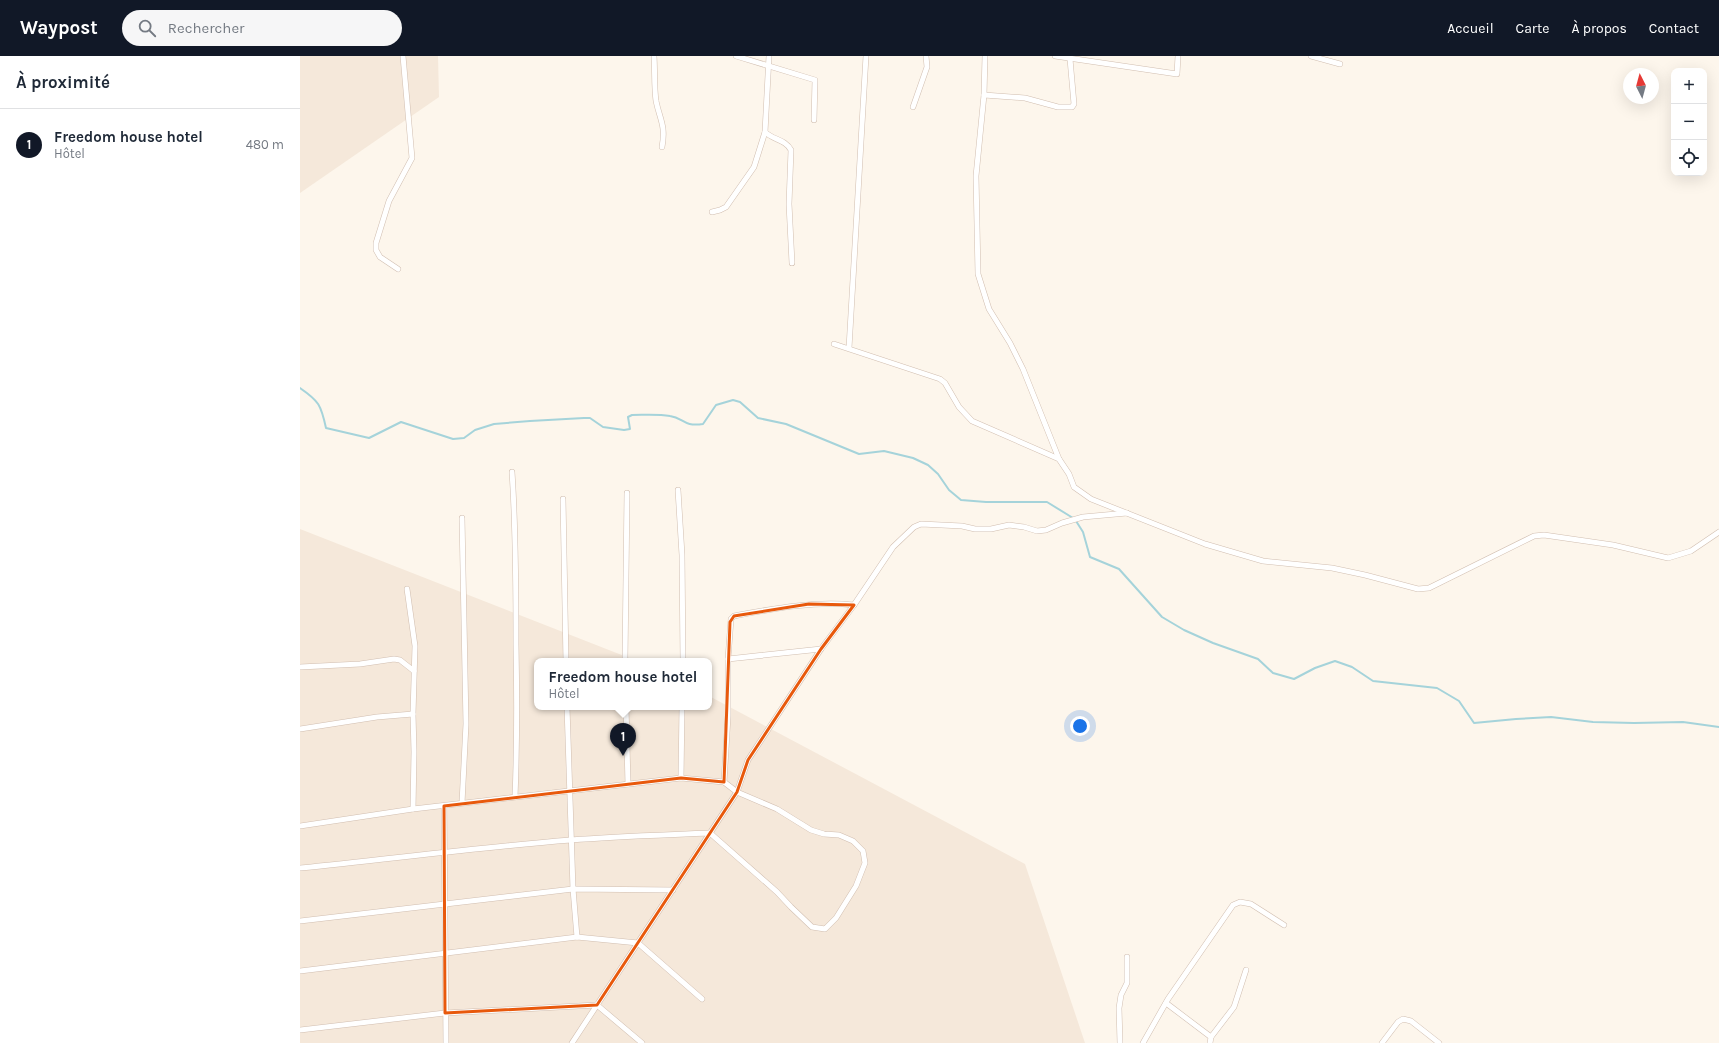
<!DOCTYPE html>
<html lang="fr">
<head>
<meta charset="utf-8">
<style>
  body { margin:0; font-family:Karla,sans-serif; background:#f6f6f7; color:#1f2937 }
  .controls { position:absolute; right:12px; top:12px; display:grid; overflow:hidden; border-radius:8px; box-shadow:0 4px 16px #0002 }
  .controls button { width:36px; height:36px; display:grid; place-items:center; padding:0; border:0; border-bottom:1px solid #e0e1e3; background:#fff; color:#1f2937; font:20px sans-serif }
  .compass { position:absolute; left:1323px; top:12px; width:36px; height:36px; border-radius:50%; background:#fff; box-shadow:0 4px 16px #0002; rotate:354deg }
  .you { position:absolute; left:780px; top:670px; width:14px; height:14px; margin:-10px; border:3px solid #fff; border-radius:50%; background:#1a73e8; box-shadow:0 0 0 6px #1a73e833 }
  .badge { display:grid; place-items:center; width:26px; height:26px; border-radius:50%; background:#111827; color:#fff; font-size:13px; font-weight:700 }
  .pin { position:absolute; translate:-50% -33px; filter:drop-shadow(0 1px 2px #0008) }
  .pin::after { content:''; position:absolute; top:21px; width:14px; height:12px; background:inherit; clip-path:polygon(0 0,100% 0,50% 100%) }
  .popup { position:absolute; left:234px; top:602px; width:178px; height:52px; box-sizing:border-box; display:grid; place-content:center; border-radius:8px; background:#fff; filter:drop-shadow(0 1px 3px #0005); font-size:13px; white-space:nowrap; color:#747a83 }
  .popup b { font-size:15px; color:#1f2937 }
  .popup::after { content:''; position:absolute; left:50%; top:100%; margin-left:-8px; border:8px solid transparent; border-top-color:#fff }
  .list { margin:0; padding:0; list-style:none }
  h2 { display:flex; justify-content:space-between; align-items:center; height:52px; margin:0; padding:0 16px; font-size:17px }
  h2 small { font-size:13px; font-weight:400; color:#747a83 }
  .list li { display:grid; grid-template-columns:26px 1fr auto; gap:12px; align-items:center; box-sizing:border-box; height:72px; padding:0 16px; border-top:1px solid #e0e1e3 }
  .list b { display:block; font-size:15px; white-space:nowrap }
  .list p { margin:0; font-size:13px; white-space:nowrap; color:#747a83 }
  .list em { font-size:13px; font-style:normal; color:#747a83 }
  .icon { flex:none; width:22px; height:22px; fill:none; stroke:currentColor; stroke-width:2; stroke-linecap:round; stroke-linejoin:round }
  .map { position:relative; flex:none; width:1419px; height:987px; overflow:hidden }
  header { display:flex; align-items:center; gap:24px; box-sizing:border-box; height:56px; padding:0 20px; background:#111827; color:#fff }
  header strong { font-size:19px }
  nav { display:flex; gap:22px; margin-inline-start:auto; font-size:14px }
  .search { width:280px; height:36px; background:#f6f6f7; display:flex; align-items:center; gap:10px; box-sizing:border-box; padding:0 14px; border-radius:22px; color:#747a83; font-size:15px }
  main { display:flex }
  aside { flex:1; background:#fff }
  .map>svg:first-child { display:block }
</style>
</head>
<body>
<header>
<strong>Waypost</strong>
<div class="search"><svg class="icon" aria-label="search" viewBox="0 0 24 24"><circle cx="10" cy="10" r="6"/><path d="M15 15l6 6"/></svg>Rechercher</div>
<nav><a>Accueil</a><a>Carte</a><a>À propos</a><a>Contact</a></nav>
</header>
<main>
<aside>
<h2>À proximité<small></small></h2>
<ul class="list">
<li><span class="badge">1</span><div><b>Freedom house hotel</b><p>Hôtel</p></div><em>480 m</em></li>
</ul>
</aside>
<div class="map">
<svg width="1419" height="987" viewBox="0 0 1419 987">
  <rect width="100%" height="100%" fill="#fdf6ec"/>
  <g fill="#f5e8da">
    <path d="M 0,0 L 138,0 L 139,41 L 0,137 Z"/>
    <path d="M 0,473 L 337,605 L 237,605 L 237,651 L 409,651 L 409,640 L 725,808 L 785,987 L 0,987 Z"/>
  </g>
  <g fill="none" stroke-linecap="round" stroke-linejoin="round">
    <g stroke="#a5d3da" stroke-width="2">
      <path d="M 0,332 C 19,345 21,349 26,372 L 69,382 L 101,366 L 153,383 L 164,382 L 175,374 L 194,368 L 230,365 L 284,362 L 290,362 L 303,371 L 324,374 L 330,373 L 328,361 L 332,359 C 345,359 358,358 370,360 C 384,362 383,371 403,368 L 416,349 L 433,344 L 440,346 L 458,362 L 486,368 L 559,398 L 584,395 L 613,402 L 628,409 L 638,418 L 649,434 L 661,444 L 686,446 L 747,446 L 773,462"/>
      <path d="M 776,465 L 783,476 L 790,501 L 819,513 L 862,561 L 884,574 L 913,587 L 958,603 L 973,617 L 994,623 L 1015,612 L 1035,605 L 1052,611 L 1073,625 L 1137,632 L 1159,645 L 1174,667 L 1216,663 L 1251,661 L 1293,666 L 1334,667 L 1383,666 L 1419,671"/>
    </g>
    <defs>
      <g id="street">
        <path d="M 354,0 C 355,15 354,30 356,45 C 360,64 366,70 362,91"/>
        <path d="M 436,0 L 515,24 L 514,64"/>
        <path d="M 469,0 L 465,76 C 473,84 485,83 491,94 L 489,148 L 492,207"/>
        <path d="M 685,0 L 684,39 L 676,120 L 678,218 L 689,253 L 710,287 L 723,313 L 759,403"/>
        <path d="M 755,0 L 877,18 L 878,0"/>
        <path d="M 1011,0 L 1040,8"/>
        <path d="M 684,39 L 725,42 L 758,51 L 772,51 L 774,48 L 770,3"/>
        <path d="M 613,51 L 627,11 L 626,0"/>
        <path d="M 412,156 L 420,154 L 426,151 L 454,111 L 465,76"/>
        <path d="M 98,213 L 80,201 L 76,194 L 76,187 L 89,145 L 112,102 L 103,0"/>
        <path d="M 534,288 L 640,323 L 645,327 L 659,351 L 672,365 L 759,403 L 769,418 L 774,431 L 791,443 L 905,488 L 963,505 L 1032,512 L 1065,519 L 1118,533 L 1129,532 L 1234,480 L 1244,479 L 1313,489 L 1368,502 L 1391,495 L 1419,476"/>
        <path d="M 549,292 L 566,0"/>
        <path d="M 212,416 C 216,474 216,531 216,589 C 217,640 217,691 215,741"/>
        <path d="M 378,434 L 382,499 L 383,605"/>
        <path d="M 263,443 L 266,605"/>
        <path d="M 162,462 L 166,668 L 162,747"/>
        <path d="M 107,533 L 115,590 L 113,658 L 114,696 L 113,753"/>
        <path d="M 428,603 L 521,593"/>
        <path d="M 325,605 L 327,437"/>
        <path d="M 0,611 L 60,608 L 94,603 L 100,604 L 114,615"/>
        <path d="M 267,651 L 273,833 L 277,881"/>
        <path d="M 326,651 L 328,728"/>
        <path d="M 0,673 L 77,661 L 113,658"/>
        <path d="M 381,722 L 382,651"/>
        <path d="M 424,726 L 428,660 L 428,603 L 431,563 L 434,560 L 439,559 C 477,552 515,545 554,549"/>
        <path d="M 144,750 L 146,987"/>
        <path d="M 0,770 L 113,753 L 381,722 L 424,726 L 437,736 L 477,753 L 511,774 L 524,778 L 539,779 L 553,785 L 563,795 L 565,807 L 556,830 L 536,862 L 525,873 L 512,871 L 491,851 L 477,836 L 410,777 C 364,779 317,780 271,784 C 180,791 90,803 0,812"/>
        <path d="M 0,865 L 273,833 L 373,834"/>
        <path d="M 0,915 L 277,881 L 338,887 L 402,943"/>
        <path d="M 866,947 L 911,981 L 910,987"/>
        <path d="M 0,974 L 145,957 L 297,949 L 342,987"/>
        <path d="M 911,981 L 934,951 L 946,914"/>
        <path d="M 272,987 L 437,736 L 448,704 L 521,593 L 554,549 L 593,491 L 614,471 L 621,468 L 662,470 L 675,473 L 691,473 L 709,469 L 724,471 L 737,475 L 746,474 L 762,467 L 783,461 L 827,457"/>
        <path d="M 820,987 L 819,952 L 821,939 L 827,927 L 827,901"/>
        <path d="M 843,987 L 868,943 L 933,849 L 940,846 L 951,848 L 984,869"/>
        <path d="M 1082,987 L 1098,966 L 1103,963 L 1111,965 L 1139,987"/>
      </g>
    </defs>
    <use href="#street" stroke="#d1beb0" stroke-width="6"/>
    <use href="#street" stroke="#fff" stroke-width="5"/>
  </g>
  <path fill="none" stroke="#e8590c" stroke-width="3" stroke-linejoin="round" d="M 509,548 L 554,549 L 521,593 L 448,704 L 437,736 L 297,949 L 145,957 L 144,750 L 381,722 L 424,726 L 430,566 L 434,560 Z"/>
</svg>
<div class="controls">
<button>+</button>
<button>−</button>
<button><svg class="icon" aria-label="locate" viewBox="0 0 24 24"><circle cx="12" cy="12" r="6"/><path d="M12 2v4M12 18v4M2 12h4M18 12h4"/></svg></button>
</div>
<svg class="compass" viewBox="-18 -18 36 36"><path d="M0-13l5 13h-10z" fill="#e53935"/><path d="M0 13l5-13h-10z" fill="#747a83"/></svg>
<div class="you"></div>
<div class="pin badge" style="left:323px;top:700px">1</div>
<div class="popup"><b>Freedom house hotel</b>Hôtel</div>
</div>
</main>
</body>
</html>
